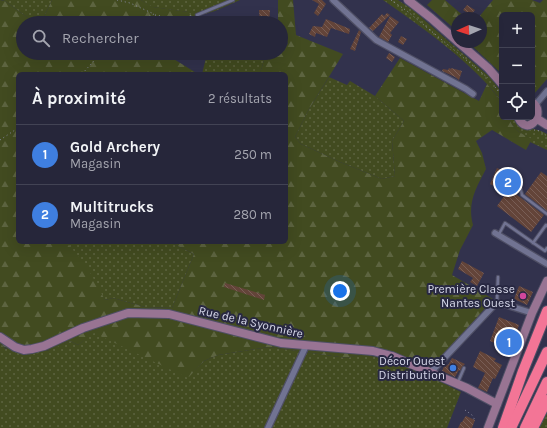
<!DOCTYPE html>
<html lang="fr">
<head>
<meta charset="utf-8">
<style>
  body { margin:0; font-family:Karla,sans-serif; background:#323245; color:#f1f3f6 }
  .controls { position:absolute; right:12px; top:12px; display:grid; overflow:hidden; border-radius:6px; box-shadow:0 4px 16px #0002 }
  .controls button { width:36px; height:36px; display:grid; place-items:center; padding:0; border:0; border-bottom:1px solid #424354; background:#26263a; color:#f1f3f6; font:20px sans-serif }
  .compass { position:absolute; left:451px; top:12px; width:36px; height:36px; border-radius:50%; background:#26263a; box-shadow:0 4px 16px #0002; rotate:267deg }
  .you { position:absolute; left:340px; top:291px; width:14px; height:14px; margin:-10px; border:3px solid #fff; border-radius:50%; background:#1a73e8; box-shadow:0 0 0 6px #1a73e833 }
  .badge { display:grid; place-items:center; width:26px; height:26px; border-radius:50%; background:#d93025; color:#fff; font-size:13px; font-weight:700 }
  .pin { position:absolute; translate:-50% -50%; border:2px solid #fff; box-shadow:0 1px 4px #0006 }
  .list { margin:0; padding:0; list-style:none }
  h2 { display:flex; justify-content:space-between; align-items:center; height:52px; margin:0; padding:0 16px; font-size:17px }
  h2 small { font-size:13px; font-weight:400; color:#a4a5af }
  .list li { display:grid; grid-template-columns:26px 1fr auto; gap:12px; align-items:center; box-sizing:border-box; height:60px; padding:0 16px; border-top:1px solid #424354 }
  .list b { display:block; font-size:15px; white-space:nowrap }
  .list p { margin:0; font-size:13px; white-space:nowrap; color:#a4a5af }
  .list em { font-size:13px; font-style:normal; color:#a4a5af }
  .icon { flex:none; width:22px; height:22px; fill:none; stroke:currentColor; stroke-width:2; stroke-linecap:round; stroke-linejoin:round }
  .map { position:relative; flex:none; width:547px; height:428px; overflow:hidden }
  .search { position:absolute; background:#26263a; box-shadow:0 4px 16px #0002; left:16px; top:16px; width:272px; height:44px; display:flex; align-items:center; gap:10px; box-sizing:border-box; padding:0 14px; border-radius:22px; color:#a4a5af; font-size:15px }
  .panel { position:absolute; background:#26263a; box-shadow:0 4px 16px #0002; left:16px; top:72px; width:272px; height:172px; border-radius:6px }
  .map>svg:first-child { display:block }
</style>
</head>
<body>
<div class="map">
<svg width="547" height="428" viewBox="0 0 547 428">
  <defs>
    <pattern id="grass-dots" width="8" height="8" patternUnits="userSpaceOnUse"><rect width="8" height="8" fill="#424b20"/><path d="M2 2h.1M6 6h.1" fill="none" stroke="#5d6440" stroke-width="1.8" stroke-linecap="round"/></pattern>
    <pattern id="forest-firs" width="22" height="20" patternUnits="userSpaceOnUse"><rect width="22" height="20" fill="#424b20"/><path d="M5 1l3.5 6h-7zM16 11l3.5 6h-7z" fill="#5d6440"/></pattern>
    <pattern id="building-back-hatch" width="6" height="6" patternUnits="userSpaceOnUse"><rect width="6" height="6" fill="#634439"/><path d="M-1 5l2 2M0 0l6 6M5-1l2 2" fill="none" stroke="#795e56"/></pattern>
  </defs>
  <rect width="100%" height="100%" fill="#32324d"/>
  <g fill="url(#grass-dots)">
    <path d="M 2,0 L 52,0 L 41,23 L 35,23 L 5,1 Z"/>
    <path d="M 141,0 L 240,0 L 215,11 L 191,18 L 188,12 L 152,7 Z"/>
    <path d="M 383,0 L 398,0 L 413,10 L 454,46 L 491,78 L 502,93 L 502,102 C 473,63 423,28 383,0 Z"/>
    <path d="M 242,53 L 266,53 L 260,74 L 202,74 L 206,58 L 241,58 Z"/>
    <path d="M 329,77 L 347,85 L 350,81 L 375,96 L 404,121 L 392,141 L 395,176 L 382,179 L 340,162 L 301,144 L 295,137 L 309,109 Z"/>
    <path d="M 509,117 L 515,117 L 517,123 C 527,129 537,128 547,134 L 547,150 L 530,142 L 531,139 C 522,134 511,129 509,117 Z"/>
    <path d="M 66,242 L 170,242 L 194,254 L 172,308 L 145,307 L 113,298 L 105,300 Z"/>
    <path d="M 94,332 L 188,377 L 204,361 L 218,355 L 269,347 L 347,358 L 364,354 L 394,362 L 427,375 L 461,392 L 447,428 L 0,428 L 0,344 L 6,349 L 47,351 L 70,341 L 78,345 Z"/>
    <path d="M 547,407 L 547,428 L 536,428 Z"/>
  </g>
  <g fill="url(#forest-firs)">
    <path d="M 0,0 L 5,1 L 35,23 L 23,23 L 23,53 L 126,53 L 128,56 L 164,53 L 198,74 L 18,74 L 18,242 L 66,242 L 86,265 L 105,300 L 113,298 L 145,307 L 172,308 L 194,254 L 170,242 L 286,242 L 286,74 L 260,74 L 266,53 L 281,53 L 281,51 L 284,51 L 288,43 L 281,38 L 281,23 L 278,23 L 278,0 L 293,0 L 296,35 L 343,54 L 309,109 L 295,137 L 301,144 L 340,162 L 382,179 L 395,176 L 392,141 L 404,121 L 375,96 L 400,58 L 479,101 L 487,84 L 502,102 L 502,117 L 509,117 C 511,129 522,134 532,139 L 526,150 L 492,130 L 476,141 L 482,153 L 486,169 C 476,188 467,203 473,225 L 460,250 L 452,275 L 493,299 L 427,375 L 394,362 L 365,354 L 347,358 L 269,347 L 218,355 L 204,361 L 188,378 L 94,333 L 78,345 L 70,341 C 46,352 24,363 0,344 Z"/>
    <path d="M 52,0 L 141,0 L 153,7 L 189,12 L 191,18 L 170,23 L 41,23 Z"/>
    <path d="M 432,0 L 445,0 L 466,18 L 457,18 L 457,31 L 427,5 Z"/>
    <path d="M 493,0 L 532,0 L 540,3 L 543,0 L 547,0 L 547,79 L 533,95 L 532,95 L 532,15 L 502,15 L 502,74 L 468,42 L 481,42 L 481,18 L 478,18 Z"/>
  </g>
  <g fill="url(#building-back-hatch)">
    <path d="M 312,0 L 322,0 L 326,4 L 318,16 L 314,13 L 319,4 Z"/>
    <path d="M 467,5 L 475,10 L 471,15 L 463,10 Z"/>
    <path d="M 259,10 L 270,10 L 269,23 L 260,23 Z"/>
    <path d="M 387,13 L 390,15 L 373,31 L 369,28 L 382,14 L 384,16 Z"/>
    <path d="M 390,16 L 399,22 L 390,33 L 392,35 L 388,42 L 379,37 Z"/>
    <path d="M 326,19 L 350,29 L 349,34 L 331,28 L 327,37 L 316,33 L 315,37 L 309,34 L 313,26 L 322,27 Z"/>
    <path d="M 359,30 L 361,32 L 355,51 L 350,49 Z"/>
    <path d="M 401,36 L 407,39 L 403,45 L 398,42 Z"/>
    <path d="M 389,53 L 395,57 L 392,62 L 386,58 Z"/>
    <path d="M 449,68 L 451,69 L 451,68 L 462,71 L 459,80 L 455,77 L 442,71 L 443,69 L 448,70 Z"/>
    <path d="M 497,168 L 511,175 L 513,170 L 517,172 L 509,189 L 544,215 L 531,232 L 497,206 L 505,195 L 502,194 L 503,190 L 490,184 Z"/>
    <path d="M 541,172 L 547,176 L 547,211 L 525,194 Z"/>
    <path d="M 462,261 L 484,273 L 477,286 L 470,282 L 473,278 L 458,269 Z"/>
    <path d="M 225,283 L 265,295 L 264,300 L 224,287 Z"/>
    <path d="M 519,286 L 533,292 L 527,305 L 514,299 Z"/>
    <path d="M 499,317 L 519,325 L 510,349 L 490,341 Z"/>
    <path d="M 480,351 L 496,359 L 494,361 L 502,365 L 495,379 L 493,378 L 487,392 L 478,388 L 485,373 L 473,367 Z"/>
    <path d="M 452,358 L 465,364 L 462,367 L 460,371 L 459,370 L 455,377 L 442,371 L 445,364 L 448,365 Z"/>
    <path d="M 466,416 L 475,420 L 472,428 L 458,428 L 461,422 L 462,422 L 465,417 Z"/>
  </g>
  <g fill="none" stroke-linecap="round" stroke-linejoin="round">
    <defs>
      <g id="lane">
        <path d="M 197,15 L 233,0"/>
        <path d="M 520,187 L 522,195 L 547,214"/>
        <path d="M 499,234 L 505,223 L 545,251 L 547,248"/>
        <path d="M 533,243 L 546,225 L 547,226"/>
        <path d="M 497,301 L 498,277"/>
        <path d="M 458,382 L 464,368"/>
      </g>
      <g id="street">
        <path d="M 333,0 L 376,40 L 466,89 L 473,94"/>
        <path d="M 536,104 L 547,91"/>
        <path d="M 495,233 L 547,264"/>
        <path d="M 431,372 L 497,302 L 532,313"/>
        <path d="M 268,428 L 306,346"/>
      </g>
      <g id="secondary">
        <path d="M 408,0 L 431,18 L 457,41"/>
        <path d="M 458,42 L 488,68 L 502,84"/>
        <path d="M 518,117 C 528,139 547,112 532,102"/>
        <path d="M 539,120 L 547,125"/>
        <path d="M 0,337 L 15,347 L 24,350 L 32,349 L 44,346 L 83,328 L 128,313 L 169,314 L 281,343 L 373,351 L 392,356 L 467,388 L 497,404"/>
        <path d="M 488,428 L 532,313 L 547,281"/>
      </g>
      <g id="highway">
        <path d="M 503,428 L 523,371 L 547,311"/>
        <path d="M 511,428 L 547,352"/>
        <path d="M 525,428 L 547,382"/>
        <path d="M 533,428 L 547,400"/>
      </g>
    </defs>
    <use href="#lane" stroke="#4f4f65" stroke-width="4.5"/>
    <use href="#street" stroke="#4f4f65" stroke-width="8"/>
    <use href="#secondary" stroke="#4f4f65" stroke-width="10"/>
    <use href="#highway" stroke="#4f4f65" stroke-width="12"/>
    <g stroke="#898ba0" stroke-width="1" stroke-dasharray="1 3" stroke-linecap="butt">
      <path d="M 117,0 L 130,3 L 154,14 L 135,23"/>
      <path d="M 391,0 L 407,11 L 488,78"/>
      <path d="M 155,15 L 178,19 L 193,15"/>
      <path d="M 82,74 L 101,53"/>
      <path d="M 495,87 L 502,96"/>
      <path d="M 534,130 L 540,131 L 547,136"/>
      <path d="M 0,140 L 18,128"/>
      <path d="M 465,410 L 472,415 L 475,420"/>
    </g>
    <use href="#lane" stroke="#717392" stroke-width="2.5"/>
    <use href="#street" stroke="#717392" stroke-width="5.5"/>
    <use href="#secondary" stroke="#987493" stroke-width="8"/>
    <use href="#highway" stroke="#f37596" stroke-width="10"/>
  </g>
  <circle fill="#d1479c" stroke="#282842" stroke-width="1.5" cx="523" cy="296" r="4"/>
  <circle fill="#3f7fe0" stroke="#282842" stroke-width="1.5" cx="453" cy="368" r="4"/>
  <g text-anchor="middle" stroke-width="4" stroke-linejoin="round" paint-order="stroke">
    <g font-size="12" fill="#d6d8e9" stroke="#282842" text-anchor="end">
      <text x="515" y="293">Première Classe<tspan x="515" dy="14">Nantes Ouest</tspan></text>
      <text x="445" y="365">Décor Ouest<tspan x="445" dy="14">Distribution</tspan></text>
    </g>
    <g font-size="12" fill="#d6d8e9" stroke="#282842">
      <text transform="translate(251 322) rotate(13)" y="4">Rue de la Syonnière</text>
    </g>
  </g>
</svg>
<div class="controls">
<button>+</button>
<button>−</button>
<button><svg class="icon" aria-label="locate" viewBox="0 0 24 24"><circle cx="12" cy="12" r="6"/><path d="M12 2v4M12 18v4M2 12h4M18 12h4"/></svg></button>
</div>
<svg class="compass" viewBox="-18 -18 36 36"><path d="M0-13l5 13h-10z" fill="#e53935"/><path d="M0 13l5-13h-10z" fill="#a4a5af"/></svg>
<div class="you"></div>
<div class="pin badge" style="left:509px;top:342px;background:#3f7fe0">1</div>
<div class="pin badge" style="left:508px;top:182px;background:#3f7fe0">2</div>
<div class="search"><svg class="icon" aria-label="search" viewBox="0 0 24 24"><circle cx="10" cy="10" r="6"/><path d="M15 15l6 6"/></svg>Rechercher</div>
<section class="panel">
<h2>À proximité<small>2 résultats</small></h2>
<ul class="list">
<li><span class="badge" style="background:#3f7fe0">1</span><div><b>Gold Archery</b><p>Magasin</p></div><em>250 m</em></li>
<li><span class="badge" style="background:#3f7fe0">2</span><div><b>Multitrucks</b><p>Magasin</p></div><em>280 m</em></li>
</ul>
</section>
</div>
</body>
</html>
